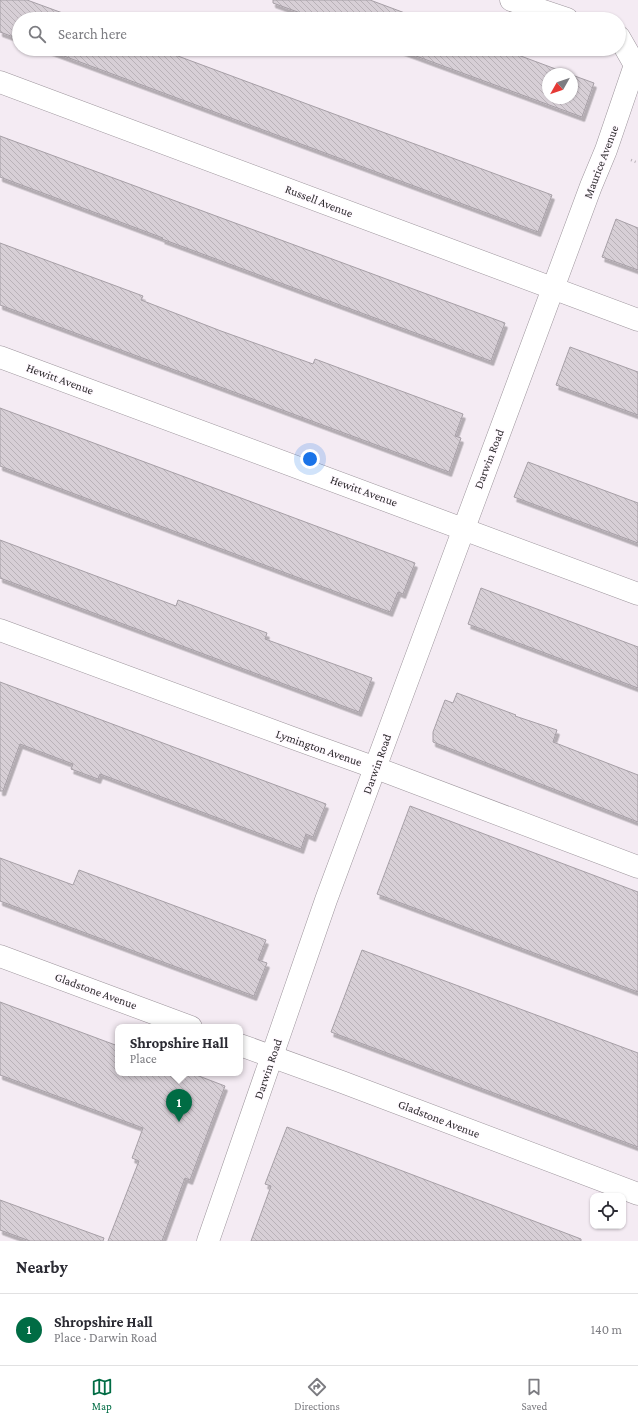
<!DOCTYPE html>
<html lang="en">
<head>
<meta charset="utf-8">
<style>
  body { margin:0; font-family:"Crimson Pro",serif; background:#f7f7f7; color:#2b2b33 }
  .controls { position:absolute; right:12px; bottom:12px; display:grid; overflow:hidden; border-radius:8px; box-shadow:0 1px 3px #0004 }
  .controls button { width:36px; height:36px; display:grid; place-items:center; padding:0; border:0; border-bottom:1px solid #e1e1e2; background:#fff; color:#2b2b33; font:20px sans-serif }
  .compass { position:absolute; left:542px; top:68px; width:36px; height:36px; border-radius:50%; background:#fff; box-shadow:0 1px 3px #0004; rotate:230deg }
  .you { position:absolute; left:310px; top:459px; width:14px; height:14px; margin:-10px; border:3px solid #fff; border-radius:50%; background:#1a73e8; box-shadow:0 0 0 6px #1a73e833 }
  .badge { display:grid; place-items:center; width:26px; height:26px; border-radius:50%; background:#006c44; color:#fff; font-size:13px; font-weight:700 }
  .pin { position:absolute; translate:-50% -33px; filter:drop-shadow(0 1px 2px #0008) }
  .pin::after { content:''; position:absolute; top:21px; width:14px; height:12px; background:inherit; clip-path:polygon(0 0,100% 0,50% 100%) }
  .popup { position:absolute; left:115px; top:1024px; width:128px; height:52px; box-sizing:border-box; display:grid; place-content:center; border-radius:8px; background:#fff; filter:drop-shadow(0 1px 3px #0005); font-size:13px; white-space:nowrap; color:#7c7c81 }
  .popup b { font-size:15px; color:#2b2b33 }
  .popup::after { content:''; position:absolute; left:50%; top:100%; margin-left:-8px; border:8px solid transparent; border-top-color:#fff }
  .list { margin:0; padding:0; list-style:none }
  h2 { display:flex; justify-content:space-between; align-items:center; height:52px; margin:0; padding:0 16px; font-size:17px }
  h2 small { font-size:13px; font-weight:400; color:#7c7c81 }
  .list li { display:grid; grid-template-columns:26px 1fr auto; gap:12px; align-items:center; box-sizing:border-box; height:72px; padding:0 16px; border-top:1px solid #e1e1e2 }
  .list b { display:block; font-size:15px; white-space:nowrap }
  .list p { margin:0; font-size:13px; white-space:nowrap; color:#7c7c81 }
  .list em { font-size:13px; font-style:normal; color:#7c7c81 }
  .icon { flex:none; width:22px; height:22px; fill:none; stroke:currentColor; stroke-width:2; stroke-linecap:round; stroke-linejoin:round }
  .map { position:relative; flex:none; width:638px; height:1241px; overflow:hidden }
  .search { position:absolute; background:#fff; box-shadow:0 1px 3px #0004; left:12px; right:12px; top:12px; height:44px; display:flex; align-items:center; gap:10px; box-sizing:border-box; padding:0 14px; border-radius:22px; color:#7c7c81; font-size:15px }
  .sheet { height:124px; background:#fff }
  nav { display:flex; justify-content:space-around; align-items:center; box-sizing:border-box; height:56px; border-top:1px solid #e1e1e2; background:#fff; font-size:11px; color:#7c7c81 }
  nav a { display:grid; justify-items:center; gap:2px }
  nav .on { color:#006c44 }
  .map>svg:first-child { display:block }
</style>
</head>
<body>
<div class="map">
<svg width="638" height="1241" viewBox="0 0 638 1241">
  <defs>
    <pattern id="building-back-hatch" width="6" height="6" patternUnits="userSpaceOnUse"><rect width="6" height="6" fill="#d7cfd6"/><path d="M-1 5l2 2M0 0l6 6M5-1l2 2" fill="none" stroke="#b9b2b8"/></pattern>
    <filter id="shadow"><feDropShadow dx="2.5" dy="4.5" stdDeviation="0" flood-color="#0004"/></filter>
  </defs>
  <rect width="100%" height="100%" fill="#f4ebf3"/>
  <g fill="url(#building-back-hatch)" stroke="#a69fa6" filter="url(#shadow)">
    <path d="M 0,0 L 27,0 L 79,19 L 19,19 L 19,39 L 0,32 Z"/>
    <path d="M 273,0 L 370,0 L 421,19 L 317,19 L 273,3 Z"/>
    <path d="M 45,49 L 159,49 L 552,195 L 538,232 Z"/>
    <path d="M 397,49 L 502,49 L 569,74 L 548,74 L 548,98 L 572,98 L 572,75 L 594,83 L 582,117 Z"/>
    <path d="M 0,136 L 505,323 L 491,361 L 162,239 L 163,238 L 0,177 Z"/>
    <path d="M 616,219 L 638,228 L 638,270 L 602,257 Z"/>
    <path d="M 0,243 L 143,296 L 141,300 L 221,331 L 313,364 L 315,359 L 463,414 L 455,436 L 461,438 L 449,472 L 0,305 Z"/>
    <path d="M 570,347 L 638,372 L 638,415 L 556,385 Z"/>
    <path d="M 0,408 L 415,563 L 403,594 L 398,592 L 390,612 L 0,466 Z"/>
    <path d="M 528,462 L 638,503 L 638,543 L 514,497 Z"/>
    <path d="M 0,540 L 176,606 L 178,600 L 267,633 L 265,639 L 372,678 L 359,712 L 0,578 Z"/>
    <path d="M 481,588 L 638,647 L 638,688 L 468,624 Z"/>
    <path d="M 0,682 L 326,804 L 313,837 L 306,834 L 301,849 L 100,774 L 98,779 L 71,769 L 73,764 L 20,744 L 3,791 L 0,791 Z"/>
    <path d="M 457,693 L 516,715 L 515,716 L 557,730 L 553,742 L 638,775 L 638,822 L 433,742 L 433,732 L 445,700 L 453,703 Z"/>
    <path d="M 410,806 L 638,892 L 638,992 L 377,894 Z"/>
    <path d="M 0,858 L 73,885 L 79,870 L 266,940 L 258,960 L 267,963 L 254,996 L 0,901 Z"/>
    <path d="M 362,950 L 638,1053 L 638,1147 L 331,1032 Z"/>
    <path d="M 0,1002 L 118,1046 L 118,1073 L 191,1073 L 225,1086 L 190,1180 L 185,1178 L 162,1241 L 108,1241 L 139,1161 L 132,1158 L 143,1128 L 0,1075 Z"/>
    <path d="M 287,1127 L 581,1239 L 581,1241 L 251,1241 L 271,1186 L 265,1184 Z"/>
    <path d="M 0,1200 L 104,1238 L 103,1241 L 30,1241 L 0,1230 Z"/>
  </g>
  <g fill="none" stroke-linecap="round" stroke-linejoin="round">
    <defs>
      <g id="street">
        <path d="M 511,0 L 567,19"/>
        <path d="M 0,82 L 638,320"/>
        <path d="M 0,357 L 638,594"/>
        <path d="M 0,630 L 290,737 L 376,768 L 638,867"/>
        <path d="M 0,956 L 191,1027"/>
        <path d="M 240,1045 L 342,1082 L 638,1194"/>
        <path d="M 208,1241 L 326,900 L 591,186 L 606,150 L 635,65 L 619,37"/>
      </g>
    </defs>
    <use href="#street" stroke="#9d959c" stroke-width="23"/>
    <path stroke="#b6afb5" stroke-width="2.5" stroke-dasharray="1 3" stroke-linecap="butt" d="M 631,160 L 638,163"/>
    <use href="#street" stroke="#fff" stroke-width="22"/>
  </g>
  <g text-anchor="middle" stroke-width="3" stroke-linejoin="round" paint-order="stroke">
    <g font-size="12" fill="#2e2b2e" stroke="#fffaff">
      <text transform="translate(601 162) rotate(-69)" y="4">Maurice Avenue</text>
      <text transform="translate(319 201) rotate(21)" y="4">Russell Avenue</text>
      <text transform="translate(60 379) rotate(20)" y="4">Hewitt Avenue</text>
      <text transform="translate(489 459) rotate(-69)" y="4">Darwin Road</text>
      <text transform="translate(364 491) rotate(20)" y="4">Hewitt Avenue</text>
      <text transform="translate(319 748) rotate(19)" y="4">Lymington Avenue</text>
      <text transform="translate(377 764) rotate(-70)" y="4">Darwin Road</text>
      <text transform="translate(96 991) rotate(20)" y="4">Gladstone Avenue</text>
      <text transform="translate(268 1069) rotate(-71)" y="4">Darwin Road</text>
      <text transform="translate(439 1119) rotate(21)" y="4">Gladstone Avenue</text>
    </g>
  </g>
</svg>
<div class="controls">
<button><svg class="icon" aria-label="locate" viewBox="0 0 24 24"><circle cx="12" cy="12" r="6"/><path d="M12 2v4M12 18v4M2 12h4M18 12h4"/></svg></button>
</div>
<svg class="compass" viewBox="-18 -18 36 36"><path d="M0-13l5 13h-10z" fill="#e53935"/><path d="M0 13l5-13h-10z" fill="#7c7c81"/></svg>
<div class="you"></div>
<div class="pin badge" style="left:179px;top:1122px">1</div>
<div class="popup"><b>Shropshire Hall</b>Place</div>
<div class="search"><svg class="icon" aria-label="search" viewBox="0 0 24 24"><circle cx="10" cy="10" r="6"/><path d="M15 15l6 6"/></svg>Search here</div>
</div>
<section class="sheet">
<h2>Nearby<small></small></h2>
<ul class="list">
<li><span class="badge">1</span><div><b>Shropshire Hall</b><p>Place · Darwin Road</p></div><em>140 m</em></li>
</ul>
</section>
<nav>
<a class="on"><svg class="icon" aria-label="map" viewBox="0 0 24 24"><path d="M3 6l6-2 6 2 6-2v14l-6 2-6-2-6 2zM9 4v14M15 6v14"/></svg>Map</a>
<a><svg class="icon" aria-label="directions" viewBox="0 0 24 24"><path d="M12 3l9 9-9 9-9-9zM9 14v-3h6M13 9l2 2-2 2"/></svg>Directions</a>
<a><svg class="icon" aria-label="saved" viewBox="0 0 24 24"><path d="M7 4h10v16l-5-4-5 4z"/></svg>Saved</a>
</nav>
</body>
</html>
